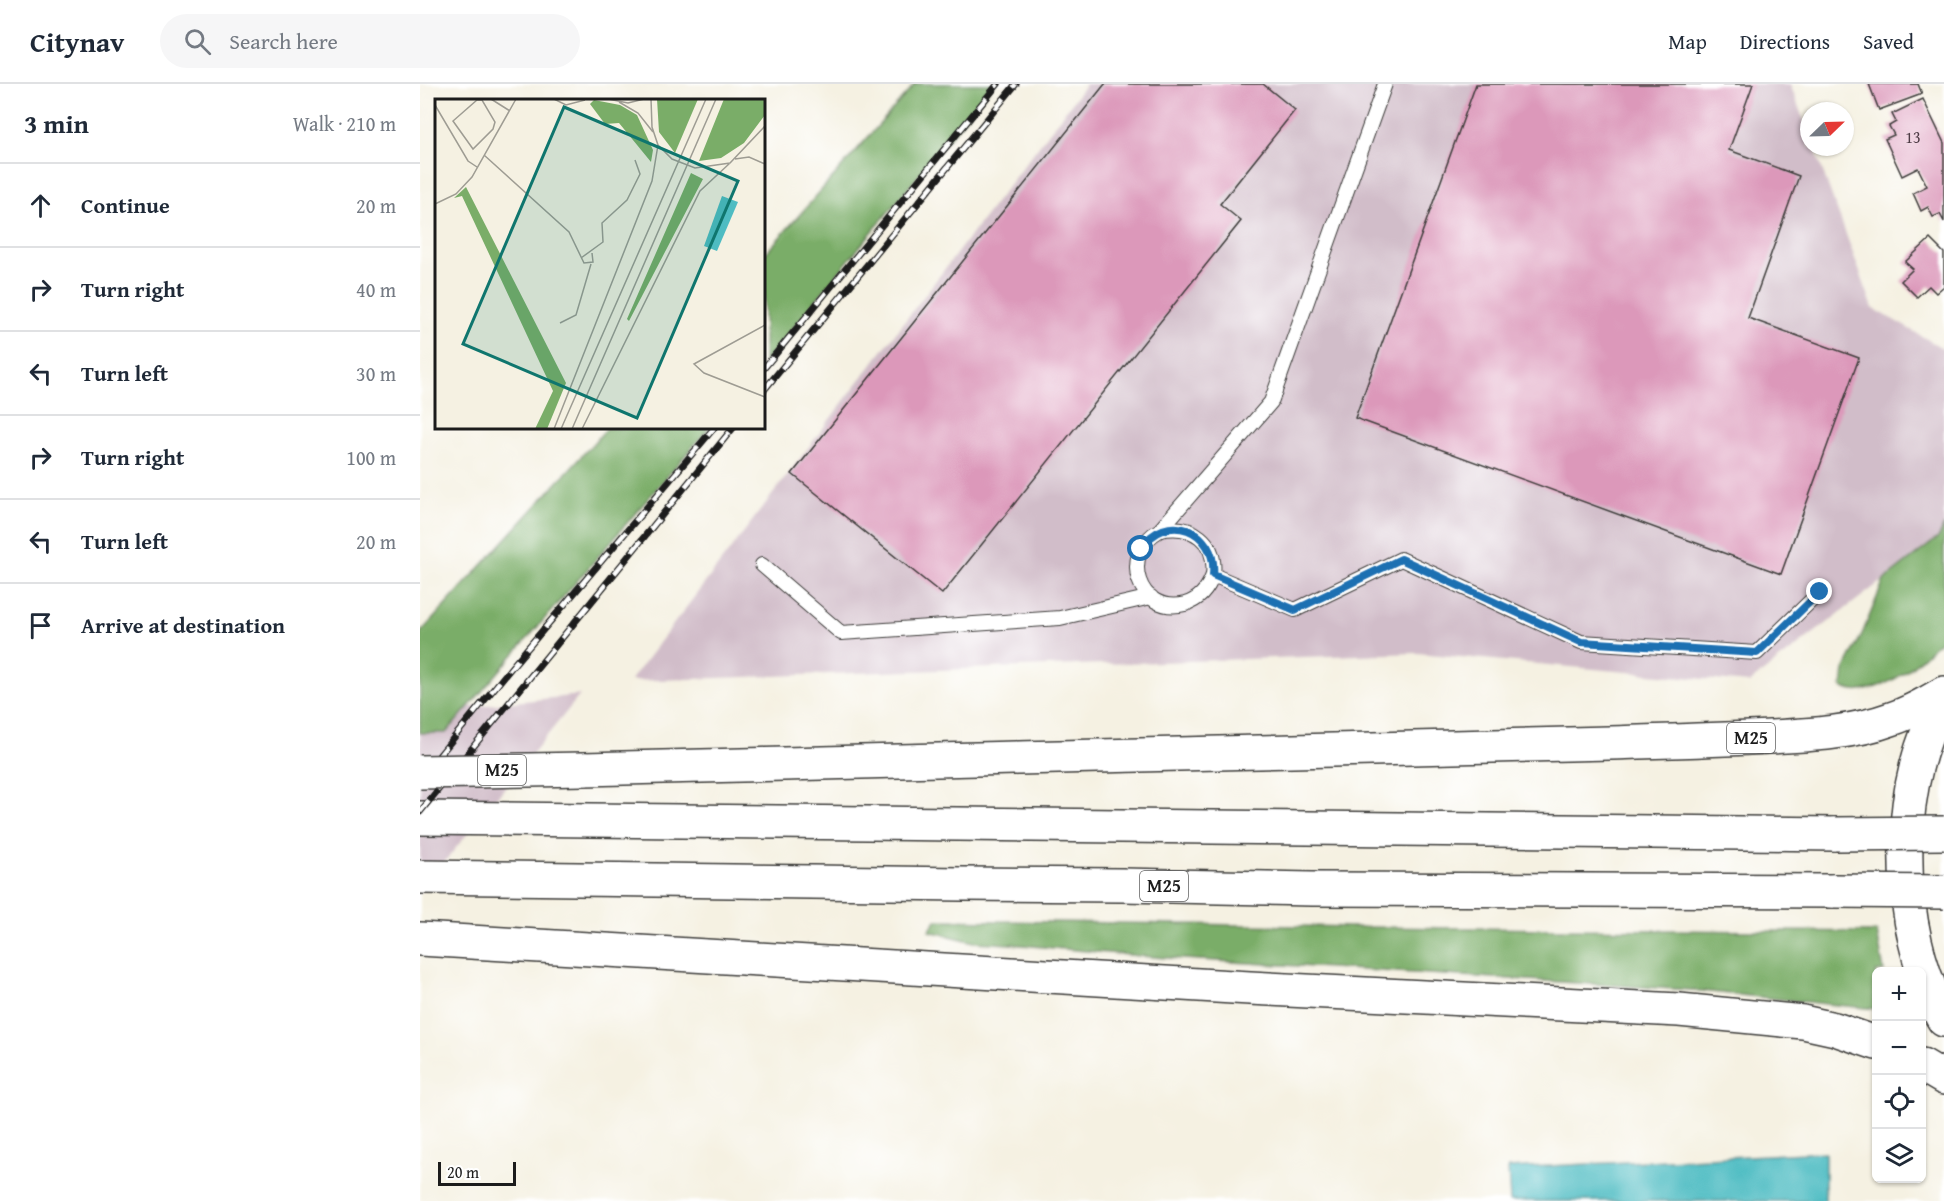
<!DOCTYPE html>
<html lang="en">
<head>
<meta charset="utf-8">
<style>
  body { margin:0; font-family:"Gentium Book Plus",serif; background:#f6f6f7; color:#1f2937 }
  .controls { position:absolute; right:18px; bottom:18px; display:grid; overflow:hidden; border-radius:9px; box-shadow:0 2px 4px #0004 }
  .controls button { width:54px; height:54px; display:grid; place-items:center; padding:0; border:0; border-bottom:2px solid #e0e1e3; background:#fff; color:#1f2937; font:30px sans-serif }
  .compass { position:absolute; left:1380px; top:18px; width:54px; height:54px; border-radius:50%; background:#fff; box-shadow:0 2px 4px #0004; rotate:67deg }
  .scale { position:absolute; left:18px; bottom:15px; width:78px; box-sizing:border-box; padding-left:6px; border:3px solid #1c1c1c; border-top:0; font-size:16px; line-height:21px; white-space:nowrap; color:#1c1c1c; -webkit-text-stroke:4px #fff; paint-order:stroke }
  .stop { position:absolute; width:18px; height:18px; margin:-14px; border:4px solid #1f6fb2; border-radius:50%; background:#fff }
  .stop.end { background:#1f6fb2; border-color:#fff; box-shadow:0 2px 6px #0008 }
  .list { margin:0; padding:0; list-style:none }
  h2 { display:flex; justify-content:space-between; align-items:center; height:78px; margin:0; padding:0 24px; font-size:26px }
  h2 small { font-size:20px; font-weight:400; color:#747a83 }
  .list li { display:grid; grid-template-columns:39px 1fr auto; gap:18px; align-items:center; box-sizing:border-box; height:84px; padding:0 24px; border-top:2px solid #e0e1e3 }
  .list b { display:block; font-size:22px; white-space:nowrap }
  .list em { font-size:20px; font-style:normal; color:#747a83 }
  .icon { flex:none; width:33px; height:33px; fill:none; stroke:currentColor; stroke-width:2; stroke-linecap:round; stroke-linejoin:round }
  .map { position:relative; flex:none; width:1524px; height:1117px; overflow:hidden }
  header { display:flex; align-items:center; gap:36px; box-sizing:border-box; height:84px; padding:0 30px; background:#fff; border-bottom:2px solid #e0e1e3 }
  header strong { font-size:28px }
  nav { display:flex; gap:33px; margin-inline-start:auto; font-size:21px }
  .search { width:420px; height:54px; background:#f6f6f7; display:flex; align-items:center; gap:15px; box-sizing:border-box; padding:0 21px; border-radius:33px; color:#747a83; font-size:22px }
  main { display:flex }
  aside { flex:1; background:#fff }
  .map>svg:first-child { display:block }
</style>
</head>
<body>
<header>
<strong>Citynav</strong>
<div class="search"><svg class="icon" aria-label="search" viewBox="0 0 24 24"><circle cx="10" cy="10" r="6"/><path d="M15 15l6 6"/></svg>Search here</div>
<nav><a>Map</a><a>Directions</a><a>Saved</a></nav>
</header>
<main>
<aside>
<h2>3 min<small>Walk · 210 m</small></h2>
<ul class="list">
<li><svg class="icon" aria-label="ahead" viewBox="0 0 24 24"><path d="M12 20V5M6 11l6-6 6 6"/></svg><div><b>Continue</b></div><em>20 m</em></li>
<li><svg class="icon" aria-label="right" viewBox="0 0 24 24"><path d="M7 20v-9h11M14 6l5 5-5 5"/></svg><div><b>Turn right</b></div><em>40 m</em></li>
<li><svg class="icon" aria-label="left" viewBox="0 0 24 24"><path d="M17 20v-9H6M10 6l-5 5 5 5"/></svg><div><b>Turn left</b></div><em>30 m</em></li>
<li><svg class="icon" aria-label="right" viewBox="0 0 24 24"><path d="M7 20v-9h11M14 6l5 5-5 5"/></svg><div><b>Turn right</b></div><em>100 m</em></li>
<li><svg class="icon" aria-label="left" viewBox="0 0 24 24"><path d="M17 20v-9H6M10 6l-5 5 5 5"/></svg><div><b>Turn left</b></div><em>20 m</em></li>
<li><svg class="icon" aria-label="arrive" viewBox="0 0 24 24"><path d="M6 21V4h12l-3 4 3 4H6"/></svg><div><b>Arrive at destination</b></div></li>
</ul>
</aside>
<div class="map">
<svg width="1524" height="1117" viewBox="0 0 1524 1117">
  <rect width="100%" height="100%" fill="#fff"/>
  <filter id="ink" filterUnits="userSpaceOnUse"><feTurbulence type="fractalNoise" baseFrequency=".0167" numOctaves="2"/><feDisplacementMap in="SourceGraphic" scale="12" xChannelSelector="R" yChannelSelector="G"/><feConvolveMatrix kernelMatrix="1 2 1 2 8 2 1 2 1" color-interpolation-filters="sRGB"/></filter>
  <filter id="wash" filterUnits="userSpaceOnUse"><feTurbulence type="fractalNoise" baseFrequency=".008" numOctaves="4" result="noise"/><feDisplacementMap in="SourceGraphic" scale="24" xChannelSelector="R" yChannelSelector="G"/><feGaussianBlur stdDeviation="1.35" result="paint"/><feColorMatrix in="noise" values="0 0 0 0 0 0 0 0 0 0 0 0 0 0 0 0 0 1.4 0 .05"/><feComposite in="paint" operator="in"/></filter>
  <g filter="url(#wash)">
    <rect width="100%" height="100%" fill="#f5f1e2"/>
    <g fill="#d1bdc9">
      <path d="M 666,0 L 1370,0 L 1389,50 L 1389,63 L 1394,63 L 1453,224 L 1524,265 L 1524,441 L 1519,453 L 1329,599 L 997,569 L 210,597 Z"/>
      <path d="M 160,611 L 39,760 L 0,809 L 0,628 Z"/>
    </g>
    <g fill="#7aad68" stroke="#4b6442" stroke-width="1.5">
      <path d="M 495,0 L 574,0 L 344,279 L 344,171 Z"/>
      <path d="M 187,344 L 289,344 L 26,649 L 0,649 L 0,549 Z"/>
      <path d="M 1524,441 L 1524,553 C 1498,576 1486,595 1450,605 C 1439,608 1433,609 1422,603 L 1424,586 L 1443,548 L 1464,496 L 1519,453 Z"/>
      <path d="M 516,836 L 944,843 L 1457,848 L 1464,887 L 1456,888 L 1455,925 L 1271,906 L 731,873 L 590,860 L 554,858 L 509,847 Z"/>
    </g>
    <path fill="#4ebcc2" stroke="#356c6f" stroke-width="1.5" d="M 1405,1068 L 1405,1117 L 1090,1117 L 1088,1084 Z"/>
    <g id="blocks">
      <g fill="#dc98ba">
        <path d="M 685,0 L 843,0 L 875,26 L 800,120 L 821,137 L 522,510 L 372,390 Z"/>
        <path d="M 1056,0 L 1333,0 L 1309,66 L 1379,92 L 1328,234 L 1439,274 L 1361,490 L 935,334 Z"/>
        <path d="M 1449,0 L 1498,0 L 1502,10 L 1459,26 Z"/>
        <path d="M 1503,15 L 1524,59 L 1524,138 L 1520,130 L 1513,133 L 1508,123 L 1501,127 L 1493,109 L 1507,102 L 1498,84 L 1482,92 L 1465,55 L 1474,51 L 1469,42 L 1476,38 L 1472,30 Z"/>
        <path d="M 1510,155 L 1524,169 L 1524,202 L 1516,209 L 1509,202 L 1497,213 L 1481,197 L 1493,185 L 1485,178 Z"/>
      </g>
    </g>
  </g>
  <g filter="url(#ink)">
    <use href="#blocks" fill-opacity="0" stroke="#3d3c3a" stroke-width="1.5"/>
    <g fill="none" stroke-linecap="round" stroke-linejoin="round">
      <defs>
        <g id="service">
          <path d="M 740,446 C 772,439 797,457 793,491 L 875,526 L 981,475 L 1161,558 L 1337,569 L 1400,508"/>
          <path d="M 342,481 L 421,549 L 640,534 L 731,513"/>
          <path d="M 793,491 C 788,505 779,516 765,520 C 718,532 698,469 740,446 L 851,318 L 965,0"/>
        </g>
        <path id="trunk" d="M 1524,617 C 1475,692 1476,826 1511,907 C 1515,917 1518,927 1524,936"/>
        <g id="motorway">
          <path d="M 164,685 L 1190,659 C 1243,657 1297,656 1350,653 C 1390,651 1433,649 1471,635 C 1490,629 1507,619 1524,609"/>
          <path d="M 0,734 L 1415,750"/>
          <path d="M 0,793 L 542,800 L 702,801 L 892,805 L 1414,807"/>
          <path d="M 0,855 L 830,904 L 1259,926 L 1383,938 L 1415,945 L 1456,959"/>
          <path d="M 1502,981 L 1524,994"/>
        </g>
      </defs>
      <use href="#service" stroke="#3d3c3a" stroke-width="16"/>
      <use href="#trunk" stroke="#3d3c3a" stroke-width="36"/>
      <use href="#motorway" stroke="#3d3c3a" stroke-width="36"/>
      <use href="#service" stroke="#fff" stroke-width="14"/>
      <use href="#trunk" stroke="#fff" stroke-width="33"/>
      <use href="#motorway" stroke="#fff" stroke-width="33"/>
      <defs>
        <g id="rail">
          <path d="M 344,284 L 578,0"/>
          <path d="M 344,306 L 596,0"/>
          <path d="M 0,695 L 95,579 L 294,344"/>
          <path d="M 0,728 L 313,344"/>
        </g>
      </defs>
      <use href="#rail" stroke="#1c1c1c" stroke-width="7"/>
      <use href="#rail" stroke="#fff" stroke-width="4.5" stroke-dasharray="14" stroke-linecap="butt"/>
      <defs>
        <g id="motorway-bridge">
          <path d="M 0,688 L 164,685"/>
          <path d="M 1415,750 L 1524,749"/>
          <path d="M 1414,807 L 1524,808"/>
        </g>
      </defs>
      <use href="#motorway-bridge" stroke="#3d3c3a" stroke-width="36" stroke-linecap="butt"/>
      <use href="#motorway-bridge" stroke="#fff" stroke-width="33"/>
    </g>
  </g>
  <g fill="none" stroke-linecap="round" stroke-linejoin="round" filter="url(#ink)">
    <path stroke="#1f6fb2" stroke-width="8" d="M 721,465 C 745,425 798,446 793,491 L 875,526 L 981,475 L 1161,558 L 1337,569 L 1400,508"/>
  </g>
  <g text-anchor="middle" stroke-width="6" stroke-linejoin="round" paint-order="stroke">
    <g font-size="16" fill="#4c3b44">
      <text x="1493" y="59">13</text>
    </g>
    <g fill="#fff" stroke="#606060" stroke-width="1.5">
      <rect x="1307" y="639" width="48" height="30" rx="4.5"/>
      <rect x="58" y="671" width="48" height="30" rx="4.5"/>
      <rect x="720" y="787" width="48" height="30" rx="4.5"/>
    </g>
    <g font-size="18" font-weight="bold" fill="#1c1c1c">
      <text x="1331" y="660">M25</text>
      <text x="82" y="692">M25</text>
      <text x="744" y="808">M25</text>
    </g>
  </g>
  <g transform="translate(15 15)">
    <rect width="330" height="330" fill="#f5f1e2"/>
    <path d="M 222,0 L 263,0 L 240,54 L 224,33 ZM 289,0 L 330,0 L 330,16 L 309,44 L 286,59 L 264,62 ZM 159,1 L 185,6 L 202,16 L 218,51 L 216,63 L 184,24 L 170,25 L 155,5 ZM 256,74 L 268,80 L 194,222 L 192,220 ZM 31,88 L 131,284 L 112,330 L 100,330 L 118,292 L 27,97 L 19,99 Z" fill="#7aad68"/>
    <path d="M 287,97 L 303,103 L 282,152 L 269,147 Z" fill="#4ebcc2"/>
    <path fill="none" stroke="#9e9c93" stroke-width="1.5" d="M 56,0 L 75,12M 119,0 L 131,6 L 150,1M 173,0 L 193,4 L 209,0M 216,0 L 217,28 L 223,46 L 237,60 L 260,69 L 295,64 L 330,27M 42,1 L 47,1 L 60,23 L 58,30 L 38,50 L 18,22 ZM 184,3 L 203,14 L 218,33M 0,6 L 33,62 L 42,68M 49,56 L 134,133 L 149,164 L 158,163 L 157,154M 300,60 L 314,58 L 330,65M 0,105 L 21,95 L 37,78 L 81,0M 146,159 L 168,143 L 167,124 L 192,101 L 205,75 L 200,61M 125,224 L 141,216 L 156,165M 330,226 L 259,265 L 269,274 L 330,298M 119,330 L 217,82 L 223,46M 126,330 L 271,0M 137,330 L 281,0M 147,330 L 265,92 L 295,64"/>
    <path fill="#0f766e" fill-opacity="0.15" stroke="#0f766e" stroke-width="3" d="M 129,8 L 303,82 L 202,319 L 28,245 Z"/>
    <rect width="330" height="330" fill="none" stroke="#1c1c1c" stroke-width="3"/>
  </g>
</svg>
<div class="controls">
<button>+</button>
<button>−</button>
<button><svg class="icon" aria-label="locate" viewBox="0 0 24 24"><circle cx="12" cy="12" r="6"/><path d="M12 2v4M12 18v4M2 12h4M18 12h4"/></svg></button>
<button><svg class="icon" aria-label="layers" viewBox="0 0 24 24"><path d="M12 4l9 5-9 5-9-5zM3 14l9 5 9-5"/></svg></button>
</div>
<svg class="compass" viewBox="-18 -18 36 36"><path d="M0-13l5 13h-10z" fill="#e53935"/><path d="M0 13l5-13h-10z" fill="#747a83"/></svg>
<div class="scale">20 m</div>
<div class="stop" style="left:721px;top:465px"></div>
<div class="stop end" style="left:1400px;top:508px"></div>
</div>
</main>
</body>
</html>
